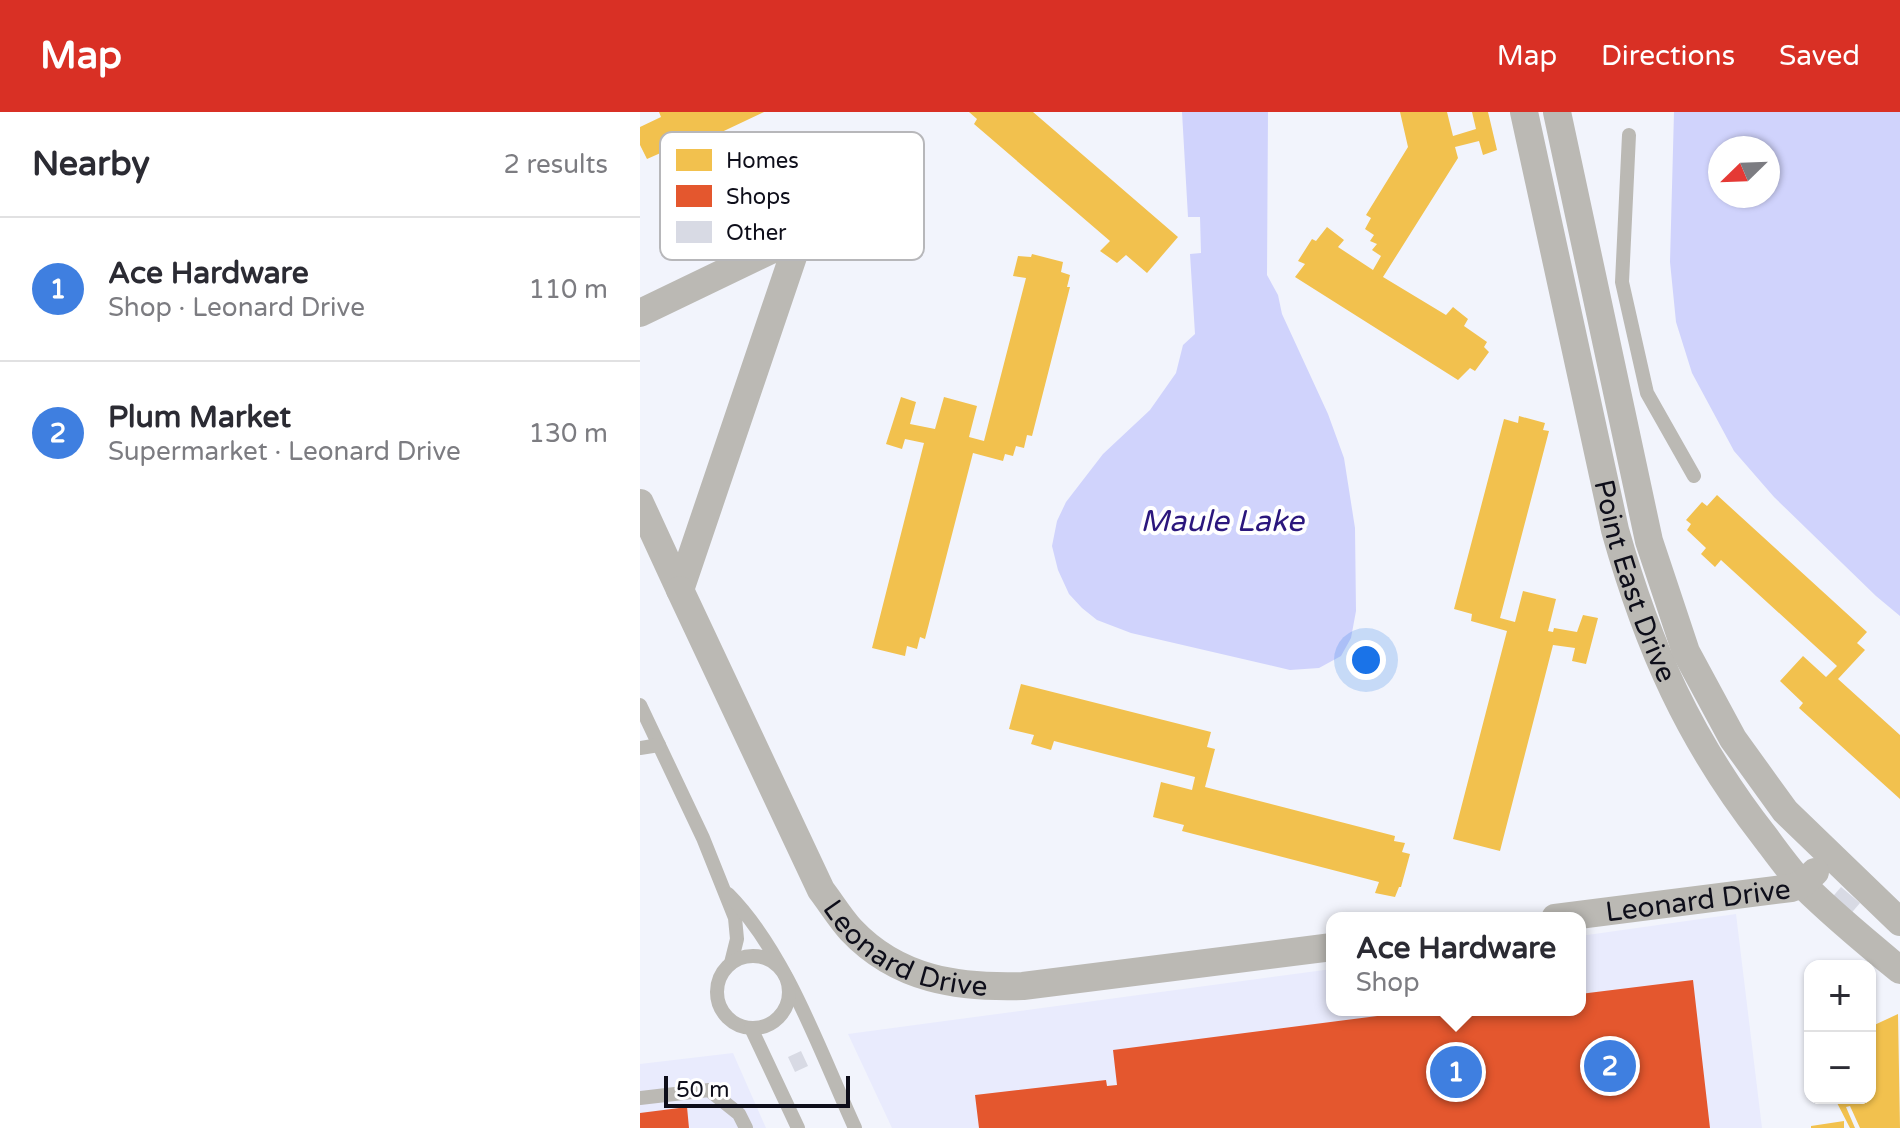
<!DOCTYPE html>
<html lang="en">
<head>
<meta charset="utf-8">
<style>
  body { margin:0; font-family:"Varela Round",sans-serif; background:#f2f2f3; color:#2b2b33 }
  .controls { position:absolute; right:24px; bottom:24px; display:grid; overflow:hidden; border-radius:16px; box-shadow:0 2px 6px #0004 }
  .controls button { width:72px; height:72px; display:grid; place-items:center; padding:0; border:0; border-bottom:2px solid #e1e1e2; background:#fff; color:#2b2b33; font:40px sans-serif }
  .compass { position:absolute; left:1068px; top:24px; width:72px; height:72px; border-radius:50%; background:#fff; box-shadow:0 2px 6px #0004; rotate:247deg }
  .scale { position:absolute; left:24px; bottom:20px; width:186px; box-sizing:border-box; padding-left:8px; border:4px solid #0e0e1a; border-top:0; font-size:22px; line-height:28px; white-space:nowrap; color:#0e0e1a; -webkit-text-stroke:6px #fff; paint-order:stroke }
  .you { position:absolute; left:726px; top:548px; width:28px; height:28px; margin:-20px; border:6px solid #fff; border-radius:50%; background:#1a73e8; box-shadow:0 0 0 12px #1a73e833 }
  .badge { display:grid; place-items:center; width:52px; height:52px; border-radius:50%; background:#d93025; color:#fff; font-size:26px; font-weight:700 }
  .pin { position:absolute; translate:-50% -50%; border:4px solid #fff; box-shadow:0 2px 8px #0006 }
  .popup { position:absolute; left:686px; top:800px; width:260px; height:104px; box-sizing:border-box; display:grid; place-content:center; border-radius:16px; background:#fff; filter:drop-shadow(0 2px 6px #0005); font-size:26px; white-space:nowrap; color:#7c7c81 }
  .popup b { font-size:30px; color:#2b2b33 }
  .popup::after { content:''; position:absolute; left:50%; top:100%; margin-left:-16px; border:16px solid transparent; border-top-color:#fff }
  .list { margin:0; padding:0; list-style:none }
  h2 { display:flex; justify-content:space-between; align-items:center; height:104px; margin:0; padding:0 32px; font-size:34px }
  h2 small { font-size:26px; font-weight:400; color:#7c7c81 }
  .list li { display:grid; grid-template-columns:52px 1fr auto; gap:24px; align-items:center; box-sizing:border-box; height:144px; padding:0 32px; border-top:2px solid #e1e1e2 }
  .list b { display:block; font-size:30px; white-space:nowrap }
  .list p { margin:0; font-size:26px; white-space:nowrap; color:#7c7c81 }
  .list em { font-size:26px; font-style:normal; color:#7c7c81 }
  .map { position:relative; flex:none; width:1260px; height:1016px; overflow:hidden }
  header { display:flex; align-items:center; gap:48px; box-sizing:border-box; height:112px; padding:0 40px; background:#d93025; color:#fff }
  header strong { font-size:38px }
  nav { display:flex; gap:44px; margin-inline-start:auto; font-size:28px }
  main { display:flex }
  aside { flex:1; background:#fff }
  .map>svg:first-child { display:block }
</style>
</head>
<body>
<header>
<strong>Map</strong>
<nav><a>Map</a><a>Directions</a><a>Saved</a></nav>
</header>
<main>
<aside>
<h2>Nearby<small>2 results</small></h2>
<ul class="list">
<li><span class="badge" style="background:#3f7fe0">1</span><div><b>Ace Hardware</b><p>Shop · Leonard Drive</p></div><em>110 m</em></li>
<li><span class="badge" style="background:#3f7fe0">2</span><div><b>Plum Market</b><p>Supermarket · Leonard Drive</p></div><em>130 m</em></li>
</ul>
</aside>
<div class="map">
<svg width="1260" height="1016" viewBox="0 0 1260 1016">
  <rect width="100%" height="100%" fill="#f2f4fc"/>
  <g fill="#e9ebfd">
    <path d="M 1096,802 L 1122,1016 L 252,1016 L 208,922 L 692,857 L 692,898 L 940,898 L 940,824 Z"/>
    <path d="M 93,941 L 126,1016 L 0,1016 L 0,952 Z"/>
  </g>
  <g fill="#d0d3fc" fill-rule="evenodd">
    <path d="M 542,0 L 628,0 L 627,163 L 638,183 L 642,202 L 688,302 L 704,346 L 715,416 L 716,499 L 711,526 L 701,544 L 679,556 L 650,558 L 491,521 L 457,508 L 442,496 L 429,482 L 418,458 L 412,434 L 417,409 L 426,390 L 463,342 L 510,298 L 536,261 L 543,233 L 555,222 L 550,142 L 561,141 L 560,105 L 548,105 Z"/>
    <path d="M 1034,0 L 1260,0 L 1260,504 L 1236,484 L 1134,385 L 1094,339 L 1052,261 L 1036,210 L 1030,150 ZM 1128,36 L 1128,84 L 1080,84 L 1080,36 Z"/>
  </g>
  <g fill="#f2c14e">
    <path d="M 19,0 L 124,0 L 50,35 L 61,59 L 72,55 L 77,68 L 36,87 L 31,75 L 48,66 L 34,35 L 7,47 L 0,33 L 0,15 L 21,5 Z"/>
    <path d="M 329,0 L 393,0 L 538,125 L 507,161 L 486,143 L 477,151 L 460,139 L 470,129 L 334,12 L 337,7 Z"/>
    <path d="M 760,0 L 807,0 L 813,24 L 836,17 L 832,0 L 848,0 L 857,38 L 843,43 L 839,29 L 815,35 L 818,46 L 743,165 L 806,203 L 813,195 L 828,207 L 824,214 L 847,230 L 844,235 L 849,240 L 835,259 L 830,256 L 818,268 L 655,165 L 665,152 L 658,149 L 672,127 L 676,129 L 687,115 L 704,128 L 698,135 L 733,158 L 741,144 L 732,138 L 737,132 L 730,129 L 734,123 L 725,117 L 731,106 L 726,103 L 768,35 Z"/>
    <path d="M 392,142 L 423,150 L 421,160 L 430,163 L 427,175 L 430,175 L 392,324 L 387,323 L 384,336 L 376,334 L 373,344 L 365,342 L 363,349 L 333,341 L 285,527 L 280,525 L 277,537 L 267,534 L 265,544 L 232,536 L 284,331 L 265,327 L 262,337 L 246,332 L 261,285 L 276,290 L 270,312 L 295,317 L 304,285 L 337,294 L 329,325 L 344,329 L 386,166 L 373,164 L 378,144 L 391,145 Z"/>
    <path d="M 879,304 L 905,311 L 903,318 L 909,319 L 860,506 L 875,510 L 883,479 L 916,487 L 908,519 L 913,520 L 914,516 L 937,520 L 943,503 L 958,506 L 946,552 L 932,549 L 935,536 L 913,533 L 860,739 L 813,727 L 867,519 L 831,509 L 832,502 L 814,497 L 864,307 L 878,311 Z"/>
    <path d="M 1077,383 L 1227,520 L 1217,531 L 1225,538 L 1198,567 L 1260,623 L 1260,687 L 1159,596 L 1163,591 L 1140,569 L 1163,544 L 1186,565 L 1197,554 L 1081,448 L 1075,455 L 1061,442 L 1066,436 L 1047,418 L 1051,412 L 1046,408 L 1062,390 L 1067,394 Z"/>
    <path d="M 381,572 L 571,620 L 567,635 L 575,637 L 565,675 L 755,724 L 754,729 L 765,731 L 762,740 L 770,742 L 761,775 L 759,775 L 755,785 L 735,781 L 739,770 L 542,719 L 544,713 L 513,705 L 521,670 L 552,678 L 555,665 L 414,629 L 411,638 L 391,632 L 394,623 L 369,617 Z"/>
    <path d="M 1258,902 L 1260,1016 L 1220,1016 L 1210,994 L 1206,995 L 1215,1016 L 1210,1016 L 1195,987 L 1230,986 L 1230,915 Z"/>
    <path d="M 1204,1009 L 1204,1016 L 1171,1016 L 1171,1014 Z"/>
  </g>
  <g fill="#e4572e">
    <path d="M 1053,868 L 1070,1016 L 339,1016 L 335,983 L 466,968 L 467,974 L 477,973 L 473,938 L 745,903 L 758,901 L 758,898 L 940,898 L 940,882 Z"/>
    <path d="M 47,995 L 49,1016 L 0,1016 L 0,1001 Z"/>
  </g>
  <g fill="#d8dae4">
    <path d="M 1201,775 L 1220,791 L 1208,805 L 1189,789 Z"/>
    <path d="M 161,939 L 168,954 L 155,960 L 148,945 Z"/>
  </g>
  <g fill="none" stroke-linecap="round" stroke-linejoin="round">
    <g stroke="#bbb9b4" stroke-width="14">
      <path d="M 989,23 L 982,170 L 1007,281 L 1054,364"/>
      <path d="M 0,593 L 63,726 L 95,806 L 97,827 L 91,851"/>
      <path d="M 0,636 L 19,633"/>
      <path d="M 88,782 C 146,840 181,942 215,1016"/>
      <circle cx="113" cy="880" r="36"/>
      <path d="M 111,916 L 158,1016"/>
      <path d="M 0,986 L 69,978 L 99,1002 L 106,1016"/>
    </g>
    <g stroke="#bbb9b4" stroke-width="28">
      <path id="s1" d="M 884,0 L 975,418 C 1008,535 1049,628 1125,725 C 1137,741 1149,758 1163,773 C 1193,803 1227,831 1260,858"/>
      <path d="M 917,0 L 1009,429 L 1046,540 L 1093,627 L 1145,699 L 1260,810"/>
      <path d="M 0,201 L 160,124 L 40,478 L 0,391"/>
      <path id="s2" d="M 40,478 L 181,778 C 191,791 200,806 211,818 C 258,868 319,876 383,874 L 692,835"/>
      <path id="s3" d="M 915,806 L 1151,776 L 1162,772 L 1175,760"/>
    </g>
  </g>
  <g text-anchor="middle" stroke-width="8" stroke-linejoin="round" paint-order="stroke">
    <g font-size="28" fill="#0e0e1a" stroke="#fff">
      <text dy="10" stroke="none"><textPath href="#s1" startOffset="482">Point East Drive</textPath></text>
      <text dy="10" stroke="none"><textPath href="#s3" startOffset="144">Leonard Drive</textPath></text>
      <text dy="10" stroke="none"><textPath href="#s2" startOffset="440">Leonard Drive</textPath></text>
    </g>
    <g font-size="30" font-style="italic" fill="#2b177d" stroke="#fff">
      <text x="582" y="419">Maule Lake</text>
    </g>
  </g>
  <rect x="20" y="20" width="264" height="128" rx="12" fill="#fff" stroke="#b7b7ba" stroke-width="2"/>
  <rect x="36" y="37" width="36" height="22" fill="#f2c14e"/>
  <rect x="36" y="73" width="36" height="22" fill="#e4572e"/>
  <rect x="36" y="109" width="36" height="22" fill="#d8dae4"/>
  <g font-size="22" fill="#0e0e1a">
    <text x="86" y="56">Homes</text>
    <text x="86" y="92">Shops</text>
    <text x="86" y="128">Other</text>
  </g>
</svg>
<div class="controls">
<button>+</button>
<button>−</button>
</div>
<svg class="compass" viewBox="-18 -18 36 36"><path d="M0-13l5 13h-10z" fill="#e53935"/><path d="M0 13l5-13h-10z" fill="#7c7c81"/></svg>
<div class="scale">50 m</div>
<div class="you"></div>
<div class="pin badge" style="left:816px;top:960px;background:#3f7fe0">1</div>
<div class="popup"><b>Ace Hardware</b>Shop</div>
<div class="pin badge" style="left:970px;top:954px;background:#3f7fe0">2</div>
</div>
</main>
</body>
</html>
